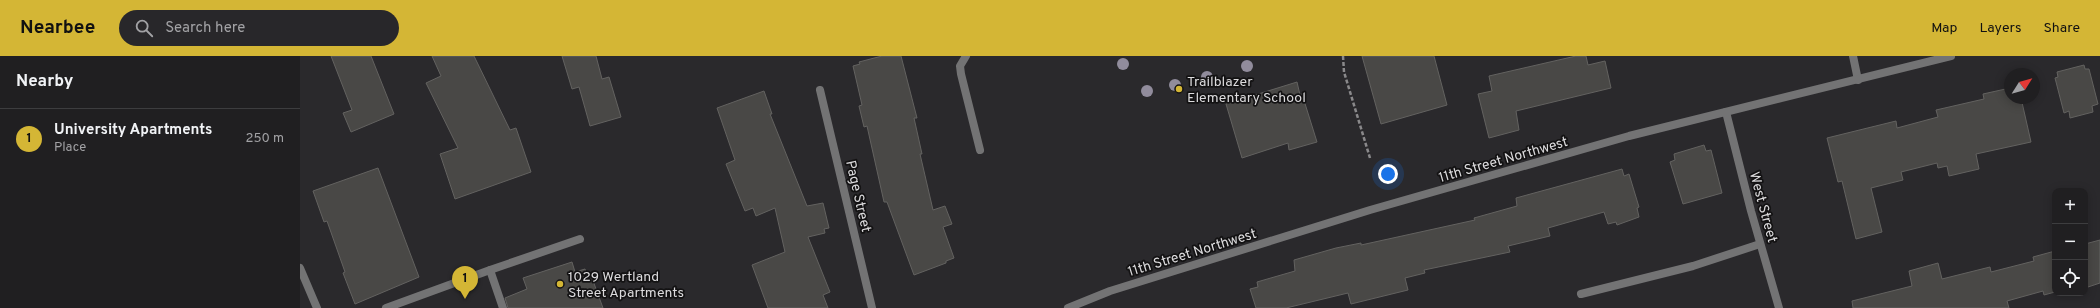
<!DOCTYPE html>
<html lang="en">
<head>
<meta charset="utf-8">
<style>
  body { margin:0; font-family:Overpass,sans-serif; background:#28272a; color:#f1f3f6 }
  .controls { position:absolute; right:12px; bottom:12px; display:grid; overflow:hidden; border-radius:8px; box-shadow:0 2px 10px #0003 }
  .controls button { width:36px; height:36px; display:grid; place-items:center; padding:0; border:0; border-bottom:1px solid #3d3d3f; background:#201f21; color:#f1f3f6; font:20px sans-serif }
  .compass { position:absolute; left:1704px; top:12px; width:36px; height:36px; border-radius:50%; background:#201f21; box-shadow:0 2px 10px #0003; rotate:53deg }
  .you { position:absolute; left:1088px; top:118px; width:14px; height:14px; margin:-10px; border:3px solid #fff; border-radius:50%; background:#1a73e8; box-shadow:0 0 0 6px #1a73e833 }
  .badge { display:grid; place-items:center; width:26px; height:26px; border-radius:50%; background:#d4b635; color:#111; font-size:13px; font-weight:700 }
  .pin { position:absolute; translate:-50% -33px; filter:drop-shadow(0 1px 2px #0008) }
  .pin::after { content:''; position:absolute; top:21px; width:14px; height:12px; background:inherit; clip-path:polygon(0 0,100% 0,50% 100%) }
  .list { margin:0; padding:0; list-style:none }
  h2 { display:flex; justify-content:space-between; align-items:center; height:52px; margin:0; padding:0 16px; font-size:17px }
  h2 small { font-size:13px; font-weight:400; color:#a2a2a5 }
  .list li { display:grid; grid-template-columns:26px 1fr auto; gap:12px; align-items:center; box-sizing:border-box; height:60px; padding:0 16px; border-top:1px solid #3d3d3f }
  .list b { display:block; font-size:15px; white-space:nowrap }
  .list p { margin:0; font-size:13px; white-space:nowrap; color:#a2a2a5 }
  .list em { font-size:13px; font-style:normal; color:#a2a2a5 }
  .icon { flex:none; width:22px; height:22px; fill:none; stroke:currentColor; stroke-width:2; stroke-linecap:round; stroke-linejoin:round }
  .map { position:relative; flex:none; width:1800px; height:252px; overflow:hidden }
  header { display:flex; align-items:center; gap:24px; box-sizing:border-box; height:56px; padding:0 20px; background:#d4b635; color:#111 }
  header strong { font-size:19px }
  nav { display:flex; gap:22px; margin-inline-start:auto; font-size:14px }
  .search { width:280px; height:36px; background:#28272a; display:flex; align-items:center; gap:10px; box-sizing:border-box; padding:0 14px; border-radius:22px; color:#a2a2a5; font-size:15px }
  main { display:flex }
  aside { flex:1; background:#201f21 }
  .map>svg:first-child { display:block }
</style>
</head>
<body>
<header>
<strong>Nearbee</strong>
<div class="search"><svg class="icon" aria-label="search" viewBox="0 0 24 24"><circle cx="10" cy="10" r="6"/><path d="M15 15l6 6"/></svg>Search here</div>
<nav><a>Map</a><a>Layers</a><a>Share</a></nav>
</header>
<main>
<aside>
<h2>Nearby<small></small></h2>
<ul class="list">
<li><span class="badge">1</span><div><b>University Apartments</b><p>Place</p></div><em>250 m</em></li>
</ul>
</aside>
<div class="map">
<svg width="1800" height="252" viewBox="0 0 1800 252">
  <rect width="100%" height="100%" fill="#2a292c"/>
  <g fill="#494846" stroke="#636260">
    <path d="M 31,0 L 71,0 L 94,58 L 51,76 L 43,57 L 52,54 Z"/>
    <path d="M 132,0 L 174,0 L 210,74 L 216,72 L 231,116 L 155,143 L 140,98 L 158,92 L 126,27 L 141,20 Z"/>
    <path d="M 262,0 L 296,0 L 302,23 L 309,21 L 321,61 L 290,70 L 279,31 L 272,33 Z"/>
    <path d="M 582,0 L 601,0 L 617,62 L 614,62 L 622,98 L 620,98 L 633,154 L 645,150 L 652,168 L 643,171 L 654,202 L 646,205 L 646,207 L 614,219 L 587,146 L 584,146 L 567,70 L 564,71 L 559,50 L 562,49 L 553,10 L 560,8 L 559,6 Z"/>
    <path d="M 1062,0 L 1134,0 L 1147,49 L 1081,68 Z"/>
    <path d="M 1276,0 L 1286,0 L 1288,9 L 1305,5 L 1311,32 L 1216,55 L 1219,74 L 1189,82 L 1178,38 L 1192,35 L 1189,20 Z"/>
    <path d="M 1784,9 L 1785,13 L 1789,13 L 1798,48 L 1792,50 L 1793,56 L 1770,62 L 1769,55 L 1764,57 L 1755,22 L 1758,21 L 1757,16 Z"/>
    <path d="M 997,26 L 1000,39 L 1002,38 L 1017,86 L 989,94 L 988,87 L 942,102 L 926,48 Z"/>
    <path d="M 1710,32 L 1710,42 L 1721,42 L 1731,86 L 1676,98 L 1679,113 L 1649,120 L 1647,110 L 1638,112 L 1637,107 L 1601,116 L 1603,124 L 1571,132 L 1582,176 L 1556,183 L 1542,125 L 1538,126 L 1527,82 L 1596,65 L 1597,72 L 1638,61 L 1636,54 L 1684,43 L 1683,38 Z"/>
    <path d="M 464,35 L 472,58 L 470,58 L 507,150 L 523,147 L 529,172 L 524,173 L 525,177 L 508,181 L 530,236 L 523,239 L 528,252 L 468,252 L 452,209 L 485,196 L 475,152 L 456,160 L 453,152 L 445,155 L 426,108 L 435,104 L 417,52 Z"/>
    <path d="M 1404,89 L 1406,95 L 1411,94 L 1422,137 L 1383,148 L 1370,106 L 1375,104 L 1374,98 Z"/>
    <path d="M 78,112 L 119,221 L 55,248 L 43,217 L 45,216 L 27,165 L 24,166 L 13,135 Z"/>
    <path d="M 1322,113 L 1324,120 L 1329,118 L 1339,151 L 1337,152 L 1339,161 L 1317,169 L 1316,166 L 1308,168 L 1304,156 L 1248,172 L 1250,180 L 1208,190 L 1210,196 L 1124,214 L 1125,217 L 1105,222 L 1108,234 L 1051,248 L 1048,237 L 986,252 L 956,252 L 950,233 L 958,231 L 957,226 L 995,215 L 994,204 L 1036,192 L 1061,187 L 1061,189 L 1175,164 L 1174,162 L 1217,150 L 1216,142 Z"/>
    <path d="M 1800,184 L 1800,227 L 1785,232 L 1785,188 Z"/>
    <path d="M 1755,195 L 1755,236 L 1744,239 L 1743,235 L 1707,245 L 1709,252 L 1553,252 L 1552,245 L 1612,230 L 1609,215 L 1638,207 L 1642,223 L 1690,211 L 1691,216 L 1734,205 L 1733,201 Z"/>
    <path d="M 272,206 L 275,216 L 285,213 L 288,223 L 292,222 L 303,252 L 208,252 L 205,242 L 227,233 L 223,222 Z"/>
  </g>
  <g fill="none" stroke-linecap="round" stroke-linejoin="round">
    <path stroke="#8a898b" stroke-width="2.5" stroke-dasharray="4 2" stroke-linecap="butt" d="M 1043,0 L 1044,16 L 1070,102"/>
    <g stroke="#737374" stroke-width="8">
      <path d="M 666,0 L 660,10 L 661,18 L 680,94"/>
      <path d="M 0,212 L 17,252"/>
      <path d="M 1281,238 L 1393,210 L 1460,188"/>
      <path d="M 86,252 L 190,214"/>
      <path d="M 203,252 L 190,214 L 280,183"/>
    </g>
    <g stroke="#737374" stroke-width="8">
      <path d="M 1553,0 L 1558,24"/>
      <path d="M 520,34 L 572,252"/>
      <path d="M 1426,56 L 1451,155 L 1479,252"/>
      <path d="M 768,252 L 810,235 L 1070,154 L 1329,80 L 1651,0"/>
    </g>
  </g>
  <g fill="#918c9c">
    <circle cx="823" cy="8" r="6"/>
    <circle cx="947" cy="10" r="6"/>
    <circle cx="907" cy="21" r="6"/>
    <circle cx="875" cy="29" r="6"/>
    <circle cx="847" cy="35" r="6"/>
  </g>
  <g fill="#d4b635" stroke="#131213" stroke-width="1.5">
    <circle cx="879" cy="33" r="4"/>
    <circle cx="260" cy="228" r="4"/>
  </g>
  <g text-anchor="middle" stroke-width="3.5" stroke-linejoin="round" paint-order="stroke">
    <g font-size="14" fill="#dcdbdd" stroke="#131213" text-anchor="start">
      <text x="887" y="30">Trailblazer<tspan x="887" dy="16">Elementary School</tspan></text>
      <text x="268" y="225">1029 Wertland<tspan x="268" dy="16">Street Apartments</tspan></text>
    </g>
    <g font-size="14" fill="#dcdbdd" stroke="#131213">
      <text transform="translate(1203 103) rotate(-16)" y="5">11th Street Northwest</text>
      <text transform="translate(559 140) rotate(77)" y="5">Page Street</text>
      <text transform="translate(1464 151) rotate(75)" y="5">West Street</text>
      <text transform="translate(892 196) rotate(-17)" y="5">11th Street Northwest</text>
    </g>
  </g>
</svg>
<div class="controls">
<button>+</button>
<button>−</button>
<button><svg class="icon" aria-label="locate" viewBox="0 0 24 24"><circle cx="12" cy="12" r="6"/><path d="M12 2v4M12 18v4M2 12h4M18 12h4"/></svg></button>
</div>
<svg class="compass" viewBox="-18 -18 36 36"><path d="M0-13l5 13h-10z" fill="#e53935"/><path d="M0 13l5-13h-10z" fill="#a2a2a5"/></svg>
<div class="you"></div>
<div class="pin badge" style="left:165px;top:243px">1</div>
</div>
</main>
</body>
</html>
